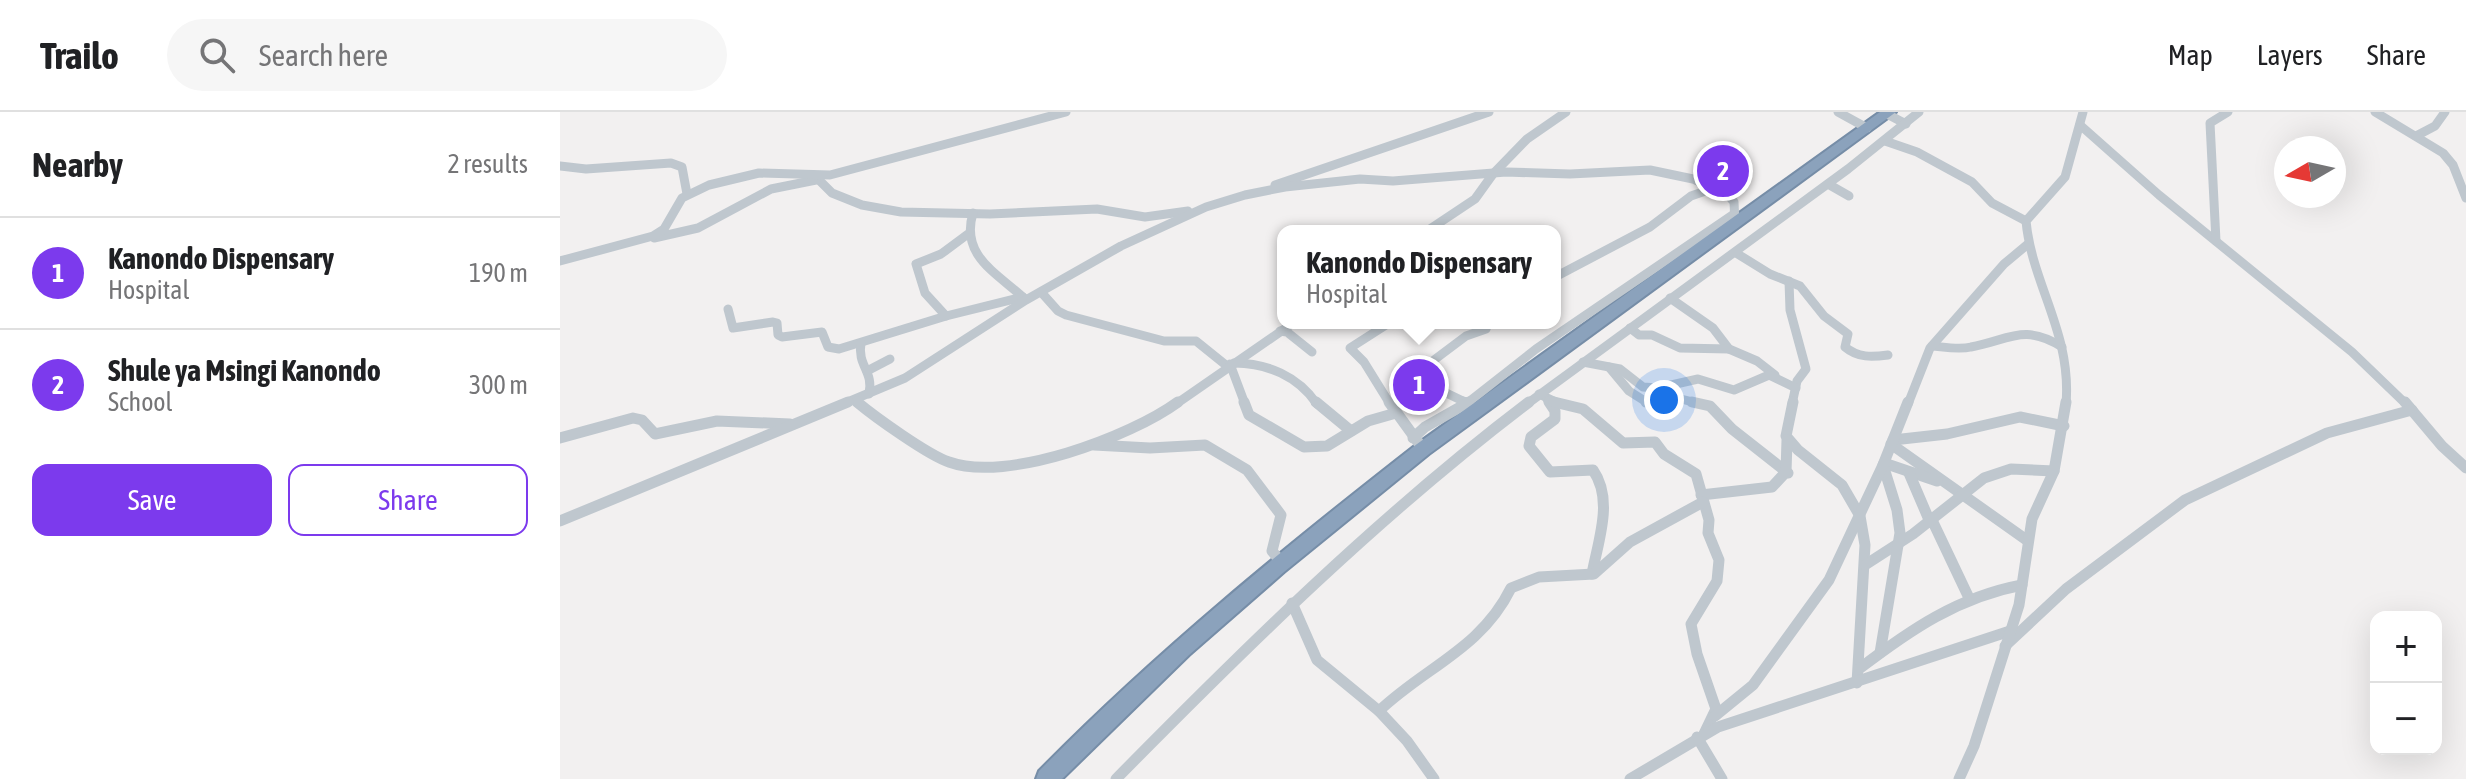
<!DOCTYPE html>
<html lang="en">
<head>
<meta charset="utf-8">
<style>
  body { margin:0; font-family:"Asap Condensed",sans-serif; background:#f6f6f6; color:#202124 }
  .controls { position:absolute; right:24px; bottom:24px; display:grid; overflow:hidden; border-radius:16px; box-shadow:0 8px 32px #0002 }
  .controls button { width:72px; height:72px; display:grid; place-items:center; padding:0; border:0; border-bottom:2px solid #e0e0e0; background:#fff; color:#202124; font:40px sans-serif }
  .compass { position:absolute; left:1714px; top:24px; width:72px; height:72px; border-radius:50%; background:#fff; box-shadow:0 8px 32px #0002; rotate:261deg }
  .you { position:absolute; left:1104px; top:288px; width:28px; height:28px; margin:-20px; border:6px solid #fff; border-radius:50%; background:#1a73e8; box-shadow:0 0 0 12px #1a73e833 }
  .badge { display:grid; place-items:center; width:52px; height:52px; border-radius:50%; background:#7c3aed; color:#fff; font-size:26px; font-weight:700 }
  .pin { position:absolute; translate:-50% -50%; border:4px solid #fff; box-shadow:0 2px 8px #0006 }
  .popup { position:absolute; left:717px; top:113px; width:284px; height:104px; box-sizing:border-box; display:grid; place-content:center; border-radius:16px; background:#fff; filter:drop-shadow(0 2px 6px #0005); font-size:26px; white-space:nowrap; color:#757577 }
  .popup b { font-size:30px; color:#202124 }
  .popup::after { content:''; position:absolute; left:50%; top:100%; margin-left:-16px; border:16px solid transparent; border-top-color:#fff }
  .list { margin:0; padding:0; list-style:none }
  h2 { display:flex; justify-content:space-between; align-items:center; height:104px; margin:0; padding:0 32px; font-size:34px }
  h2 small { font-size:26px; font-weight:400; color:#757577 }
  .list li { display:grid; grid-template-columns:52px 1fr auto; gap:24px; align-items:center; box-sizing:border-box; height:112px; padding:0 32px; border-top:2px solid #e0e0e0 }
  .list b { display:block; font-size:30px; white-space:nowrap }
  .list p { margin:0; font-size:26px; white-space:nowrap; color:#757577 }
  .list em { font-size:26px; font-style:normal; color:#757577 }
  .actions { display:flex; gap:16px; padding:24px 32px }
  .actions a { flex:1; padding:18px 0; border:2px solid #7c3aed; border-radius:16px; text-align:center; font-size:28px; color:#7c3aed }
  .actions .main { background:#7c3aed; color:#fff }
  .icon { flex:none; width:44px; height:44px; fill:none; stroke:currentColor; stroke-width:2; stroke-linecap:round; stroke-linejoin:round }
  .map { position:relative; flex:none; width:1906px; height:667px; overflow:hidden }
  header { display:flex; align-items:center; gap:48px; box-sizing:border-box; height:112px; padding:0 40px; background:#fff; border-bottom:2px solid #e0e0e0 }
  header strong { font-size:38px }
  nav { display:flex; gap:44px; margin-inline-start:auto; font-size:28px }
  .search { width:560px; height:72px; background:#f6f6f6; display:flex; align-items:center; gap:20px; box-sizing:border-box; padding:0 28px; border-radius:44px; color:#757577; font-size:30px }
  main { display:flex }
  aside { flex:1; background:#fff }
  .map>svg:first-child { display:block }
</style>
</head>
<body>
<header>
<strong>Trailo</strong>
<div class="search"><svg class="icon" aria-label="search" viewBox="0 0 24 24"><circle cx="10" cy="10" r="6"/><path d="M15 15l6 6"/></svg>Search here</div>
<nav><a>Map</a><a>Layers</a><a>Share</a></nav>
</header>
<main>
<aside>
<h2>Nearby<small>2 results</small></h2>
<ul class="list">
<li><span class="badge">1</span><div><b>Kanondo Dispensary</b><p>Hospital</p></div><em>190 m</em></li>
<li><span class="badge">2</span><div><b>Shule ya Msingi Kanondo</b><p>School</p></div><em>300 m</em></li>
</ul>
<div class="actions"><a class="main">Save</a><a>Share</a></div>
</aside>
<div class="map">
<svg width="1906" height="667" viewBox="0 0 1906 667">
  <rect width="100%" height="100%" fill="#f2f0f0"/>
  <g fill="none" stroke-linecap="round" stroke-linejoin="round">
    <defs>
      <path id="highway" d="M 1320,0 L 1336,0 L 869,342 L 724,460 L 629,543 L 502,667 L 476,667 L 479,659 C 596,540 725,435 857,332 Z"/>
    </defs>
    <use href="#highway" stroke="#768da7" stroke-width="4"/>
    <g stroke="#bfc7ce" stroke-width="9">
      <path d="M 1278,0 L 1307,16"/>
      <path d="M 1815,0 L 1883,41 L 1893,53 L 1906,86"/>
      <path d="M 1327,2 L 1346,12"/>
      <path d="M 1520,13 L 1599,83 L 1792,240 L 1846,292"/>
      <path d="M 1856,24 L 1875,14 L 1885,0"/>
      <path d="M 1325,29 L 1357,40 L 1412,70 L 1432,91 L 1466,109"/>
      <path d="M 0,54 L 26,57 L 111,51 L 122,55 L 127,82"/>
      <path d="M 254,63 L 272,81 L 302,93 L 341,100 L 430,102 L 537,97 L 585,105 L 628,99"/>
      <path d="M 1268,72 L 1289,84"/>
      <path d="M 715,73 L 929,0"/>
      <path d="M 413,101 C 400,144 437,161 465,187"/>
      <path d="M 867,119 L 915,87 L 933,62 L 967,27 L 1006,0"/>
      <path d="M 94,126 L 138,116 L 211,77 L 256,68"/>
      <path d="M 1656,129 L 1650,11 L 1668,0"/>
      <path d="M 1176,141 L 1210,162 L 1240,174 L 1264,204 L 1288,222 L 1285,235 C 1298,246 1312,245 1328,243"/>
      <path d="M 0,149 L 93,124 L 104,117 L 122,86 L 149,73 L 199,61 L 270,63 L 506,0"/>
      <path d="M 995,165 L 1090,115 L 1131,84 L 1154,76"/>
      <path d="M 1229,169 L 1230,198 L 1246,257 L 1237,269 L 1232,292"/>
      <path d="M 481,180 L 498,199 L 506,203 L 604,229 L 636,229 L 667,254"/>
      <path d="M 1110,186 L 1153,216 L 1169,237 L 1197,249 L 1215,263"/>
      <path d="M 168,197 L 173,216 L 213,210 L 217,211 L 218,223 L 222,225 L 262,220 L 268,235 L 279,237 L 386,204 L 463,185"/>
      <path d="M 386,204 L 365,181 L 356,152 L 381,142 L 408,122"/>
      <path d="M 829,211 L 790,236 L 804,250 L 830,292"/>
      <path d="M 1070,216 L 1079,223 L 1092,223 L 1120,236 L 1169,237"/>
      <path d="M 720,219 L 727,220 L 752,240"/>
      <path d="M 301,231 C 297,254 314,259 309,282"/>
      <path d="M 1372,234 C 1384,235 1399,238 1411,235 C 1449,228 1464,211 1502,235"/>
      <path d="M 1023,250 L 1060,257 L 1083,275 L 1098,276 L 1138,267 L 1174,278 L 1209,263 L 1236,276"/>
      <path d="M 674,251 C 707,251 738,264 757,292"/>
      <path d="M 670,252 L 685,292"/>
      <path d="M 1049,255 L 1069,279 L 1088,291 L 1117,286 L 1141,292"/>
      <path d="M 307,259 L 330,247"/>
      <path d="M 979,282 L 1000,292"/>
      <path d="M 987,287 L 990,292"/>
      <path d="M 295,288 L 299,292"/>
      <path d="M 907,291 L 880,278 L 862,257 L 906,224 L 926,217 L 928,211"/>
      <path d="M 283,292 L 345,266 L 466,188 L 561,134 L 646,95 L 685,83 L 725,75 L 800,67 L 833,69 L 946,60 L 1010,62 L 1090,58 L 1133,67 L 1169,84 L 1174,90 L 1175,112"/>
      <path d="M 616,292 L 733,211"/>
      <path d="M 906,292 L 976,237 L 1174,102"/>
      <path d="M 967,292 L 1288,57 L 1359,0"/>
      <path d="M 1348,292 L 1370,236 L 1444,152 L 1468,132"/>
      <path d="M 1506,292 C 1512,221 1472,173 1466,109 L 1505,65 L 1523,0"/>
    </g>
    <g stroke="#bfc7ce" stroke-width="11">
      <path d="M 297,290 C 315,305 368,343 389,350 C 447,371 570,325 618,290"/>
      <path d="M 684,290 L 689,303 L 744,335 L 767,334 L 808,309 L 836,301"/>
      <path d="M 756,290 L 791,319"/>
      <path d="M 829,290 L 863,337"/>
      <path d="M 903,290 L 907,291"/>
      <path d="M 989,290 L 995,299 L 995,307 L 971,325 L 969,334 L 990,360 L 1033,358 C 1054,388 1038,429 1032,462"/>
      <path d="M 994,290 L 1023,297 L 1063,331 L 1095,330 L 1104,342 L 1136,362 L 1149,408 L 1148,421 L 1159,448 L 1157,469 L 1131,512 L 1137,542 L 1156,597 L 1144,622"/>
      <path d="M 1086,290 L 1095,290"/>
      <path d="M 1132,290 L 1150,294 L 1172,317 L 1228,361"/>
      <path d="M 1233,290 L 1226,324 L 1238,338 L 1282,373 L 1300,404 L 1305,433 L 1297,571"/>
      <path d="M 1845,290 L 1882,334 L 1906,356"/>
      <path d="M 0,326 L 73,306 L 82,308 L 95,322 L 157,309 L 230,312"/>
      <path d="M 853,326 L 865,315 L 909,290"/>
      <path d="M 1333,328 L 1387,322 L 1460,305 L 1504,314"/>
      <path d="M 1331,332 L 1468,429"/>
      <path d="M 534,333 L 590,336 L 645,333 L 687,358 L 721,403 L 712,439 L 722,451"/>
      <path d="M 1324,351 L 1377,369"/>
      <path d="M 1349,361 L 1370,410"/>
      <path d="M 1141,383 L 1212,375 L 1226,360 L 1227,328"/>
      <path d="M 1372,408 L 1409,486"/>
      <path d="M 0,409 L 288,290"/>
      <path d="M 1305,453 L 1353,422 L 1424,366 L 1451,357 L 1494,359"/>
      <path d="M 732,491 L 757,548 L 819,599 L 847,629 L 874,667"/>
      <path d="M 1445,534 L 1506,477 L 1625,388 L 1767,321 L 1852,298"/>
      <path d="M 1320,541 L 1340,421 L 1337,398 L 1323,353"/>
      <path d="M 1299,557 C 1350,518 1398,485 1462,473"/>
      <path d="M 819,599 C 865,555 921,537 951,476 L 979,465 L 1034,462 L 1070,430 L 1143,390"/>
      <path d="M 1155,604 L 1193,573 L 1269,468 L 1323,353 L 1348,290"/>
      <path d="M 1137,625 L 1162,667"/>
      <path d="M 556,667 C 687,534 820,403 969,290"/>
      <path d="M 1070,667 L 1158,615 L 1450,519"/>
      <path d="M 1399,667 L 1414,634 L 1459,493 L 1472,407 L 1494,359 L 1506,290"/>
    </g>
    <use href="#highway" fill="#8ba2bc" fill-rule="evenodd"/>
  </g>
</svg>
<div class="controls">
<button>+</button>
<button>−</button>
</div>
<svg class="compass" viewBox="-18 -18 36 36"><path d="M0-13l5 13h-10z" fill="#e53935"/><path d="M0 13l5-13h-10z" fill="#757577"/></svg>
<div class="you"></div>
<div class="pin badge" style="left:859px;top:273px">1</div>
<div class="popup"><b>Kanondo Dispensary</b>Hospital</div>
<div class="pin badge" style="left:1163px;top:59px">2</div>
</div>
</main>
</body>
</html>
